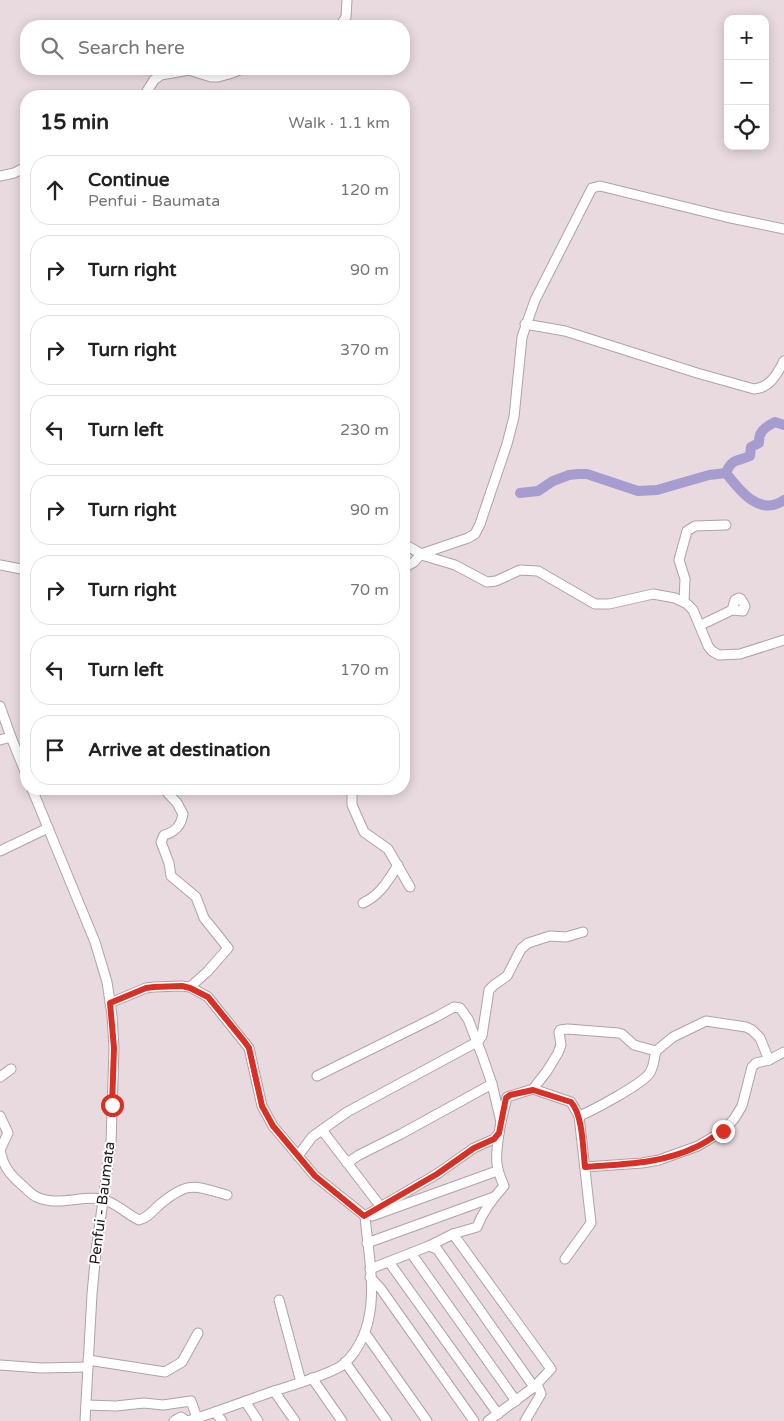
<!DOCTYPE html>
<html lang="en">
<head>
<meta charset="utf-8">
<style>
  body { margin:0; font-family:"Varela Round",sans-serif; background:#f2f2f2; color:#222 }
  .controls { position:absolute; right:15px; top:15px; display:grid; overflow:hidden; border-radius:10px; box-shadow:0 2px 12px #0003 }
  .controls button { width:45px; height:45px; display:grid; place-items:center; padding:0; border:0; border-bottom:1px solid #e0e0e0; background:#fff; color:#222; font:25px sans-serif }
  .stop { position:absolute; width:15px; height:15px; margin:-11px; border:4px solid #d93025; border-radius:50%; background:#fff }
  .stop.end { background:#d93025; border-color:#fff; box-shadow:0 1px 5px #0008 }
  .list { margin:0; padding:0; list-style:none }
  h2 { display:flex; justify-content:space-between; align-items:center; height:65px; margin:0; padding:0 20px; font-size:21px }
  h2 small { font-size:16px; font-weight:400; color:#767676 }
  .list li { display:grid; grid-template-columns:32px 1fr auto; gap:15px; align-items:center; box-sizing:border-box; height:70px; margin:0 10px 10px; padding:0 10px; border:1px solid #e0e0e0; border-radius:20px }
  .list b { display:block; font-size:19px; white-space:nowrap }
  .list p { margin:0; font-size:16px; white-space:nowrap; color:#767676 }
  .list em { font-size:16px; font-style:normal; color:#767676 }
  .icon { flex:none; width:28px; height:28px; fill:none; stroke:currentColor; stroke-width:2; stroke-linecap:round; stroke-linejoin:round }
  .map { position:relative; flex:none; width:784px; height:1421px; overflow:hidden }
  .search { position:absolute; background:#fff; box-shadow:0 2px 12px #0003; left:20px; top:20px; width:390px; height:55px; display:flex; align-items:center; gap:12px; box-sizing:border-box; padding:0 18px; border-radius:20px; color:#767676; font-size:19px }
  .panel { position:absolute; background:#fff; box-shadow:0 2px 12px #0003; left:20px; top:90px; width:390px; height:705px; border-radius:20px }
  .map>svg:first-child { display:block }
</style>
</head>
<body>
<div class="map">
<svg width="784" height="1421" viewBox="0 0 784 1421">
  <rect width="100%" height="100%" fill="#e8dade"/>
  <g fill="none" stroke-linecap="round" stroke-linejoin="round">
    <g stroke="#a79ccf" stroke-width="10">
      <path d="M 726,473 C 732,458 737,462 750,456 L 751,447 L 759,443 C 758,432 765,427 775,422 L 784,425"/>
      <path d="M 520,493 L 538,491 L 553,481 L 569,475 L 578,474 L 587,474 L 638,491 L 657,490 L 709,475 L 726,473 C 740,491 760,517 784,500"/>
    </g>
    <defs>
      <g id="minor">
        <path d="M 340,26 L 346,17 L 347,0"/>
        <path d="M 144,96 L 154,80 L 161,75 L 189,70 L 211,77 L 218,77 L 229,74 L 242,69"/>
        <path d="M 0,176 L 14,173 L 26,167"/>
        <path d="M 525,324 L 565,331 L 697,373 L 754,389 C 770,388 777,374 784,361"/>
        <path d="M 404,544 L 425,556 L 455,565 L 487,582 L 496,581 L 520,570 L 538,571 L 595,604 L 609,604 L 653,594 L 675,598 L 687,604 L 693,610 L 708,646 L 712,651 L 719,655 L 740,654 L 784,640"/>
        <path d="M 0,565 L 26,570"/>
        <path d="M 404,568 L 414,562 L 421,554 L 468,538 L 475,534 L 480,524 L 507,444 L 514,417 L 522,337 L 535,300 L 592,188 L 600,186 L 726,217 L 784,229"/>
        <path d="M 684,602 L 685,579 L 679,560 L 687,531 L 695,526 L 726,525"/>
        <path d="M 701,625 L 732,610 L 743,611 L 745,606 L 741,599 L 739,598 L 735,600 L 732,610"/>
        <path d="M 0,706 L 11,737 L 26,774"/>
        <path d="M 0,740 L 11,737"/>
        <path d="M 32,789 L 95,942 L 107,982 L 112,1015 L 114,1048 L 111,1143 L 96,1251 L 92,1294 L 85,1421"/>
        <path d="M 164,789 L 177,803 L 183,814 C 181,826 175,832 164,835 L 161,842 L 169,863 L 171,876 L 196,897 L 204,918 L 228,948 L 207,972 L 190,987"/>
        <path d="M 352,789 L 352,805 L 364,832 L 388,849 L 410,887"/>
        <path d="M 0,851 L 48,828"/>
        <path d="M 363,903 C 380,895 388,881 398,865"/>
        <path d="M 110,1003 L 146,988 L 154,987 L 181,986 L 190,987 L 208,997 L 249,1048 L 262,1106 L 273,1126 L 315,1176 L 365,1216 C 369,1264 385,1324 345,1363 C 335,1373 290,1386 274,1391 L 295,1421"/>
        <path d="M 656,1051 L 673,1037 L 706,1021 L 746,1027 L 752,1030 L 760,1038 L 769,1060 L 784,1052"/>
        <path d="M 317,1076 L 436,1017 L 454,1007 L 460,1008 L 468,1019 L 482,1055 L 492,1084 L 501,1122 L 499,1133 L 494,1139 L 474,1148 L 437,1174 L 365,1216"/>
        <path d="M 0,1077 L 11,1069"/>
        <path d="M 533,1089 L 571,1102 L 579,1116"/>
        <path d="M 0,1116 L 8,1133 L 0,1150"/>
        <path d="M 501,1122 L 507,1097 L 533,1089 L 547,1071 L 558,1053 L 561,1045 L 559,1032 L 560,1030 L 568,1029 L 618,1033 L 622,1034 L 634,1045 L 656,1051 C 654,1058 654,1068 649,1074 C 640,1085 594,1110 579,1116 L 591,1223 L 565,1259"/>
        <path d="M 322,1130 L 381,1207"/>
        <path d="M 0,1150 C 3,1166 10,1175 22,1185 C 27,1189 31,1195 37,1197 C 57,1207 81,1195 102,1199 C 117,1203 126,1214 139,1220 C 147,1218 152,1212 158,1206 C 187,1181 193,1185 227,1195"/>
        <path d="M 298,1156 L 312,1137 L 347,1112 L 477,1042 L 482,1036 L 489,990 L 494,985 L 507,976 L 521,949 L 528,943 L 550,936 L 566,937 L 583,932"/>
        <path d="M 347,1163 L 359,1155 L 401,1134 L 492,1084"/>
        <path d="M 585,1167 L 642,1163 L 659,1160 L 698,1146 L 723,1131 L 734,1119 L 742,1106 L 752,1067 L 756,1063 L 769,1060"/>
        <path d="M 372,1216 L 497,1171"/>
        <path d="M 453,1234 L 477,1227 C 483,1211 493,1198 504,1186 C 494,1164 496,1156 499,1133"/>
        <path d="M 367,1243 L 494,1197"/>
        <path d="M 429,1246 L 453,1234 L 551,1369 L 534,1387"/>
        <path d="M 411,1253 L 516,1401"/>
        <path d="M 389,1262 L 498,1414"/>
        <path d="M 370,1269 L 429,1246 L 437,1249 L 534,1387 L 488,1421"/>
        <path d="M 370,1277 L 381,1289 L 474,1421"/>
        <path d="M 279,1300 L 301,1382"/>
        <path d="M 365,1333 L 427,1421"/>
        <path d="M 88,1360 L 165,1372 L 182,1362 L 198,1333"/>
        <path d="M 345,1362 L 387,1421"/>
        <path d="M 0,1365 L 41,1368 L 88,1367"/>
        <path d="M 312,1378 L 342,1421"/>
        <path d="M 245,1401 L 258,1421"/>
        <path d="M 86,1405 L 116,1406 L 144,1403 L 163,1405 L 191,1401 L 197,1418"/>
        <path d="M 174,1421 L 181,1417 L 187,1421"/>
        <path d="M 188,1421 L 215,1412"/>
        <path d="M 222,1421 L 215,1412 L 274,1391"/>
        <path d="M 525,1421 L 541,1394 L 537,1384"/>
      </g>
    </defs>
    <use href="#minor" stroke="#afa2a6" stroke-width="11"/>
    <use href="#minor" stroke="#fff" stroke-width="9"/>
  </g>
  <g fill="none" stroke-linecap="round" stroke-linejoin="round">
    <path stroke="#d93025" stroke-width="6" d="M 112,1105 L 114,1048 L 110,1003 L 146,988 L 154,987 L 182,986 L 190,988 L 208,997 L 244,1041 L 249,1048 L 262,1106 L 273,1126 L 315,1176 L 364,1216 L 437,1174 L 474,1148 L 494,1139 L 499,1133 L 506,1098 L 510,1095 L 533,1090 L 571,1102 C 583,1115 583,1150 585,1167 C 623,1164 661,1164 696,1147 C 706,1143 714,1136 723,1131"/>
  </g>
  <g text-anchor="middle" stroke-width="4" stroke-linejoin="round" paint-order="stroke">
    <g font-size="15" fill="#1e191a" stroke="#fff">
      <text transform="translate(102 1203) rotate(-83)" y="5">Penfui - Baumata</text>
    </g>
  </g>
</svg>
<div class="controls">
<button>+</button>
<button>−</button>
<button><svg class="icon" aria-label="locate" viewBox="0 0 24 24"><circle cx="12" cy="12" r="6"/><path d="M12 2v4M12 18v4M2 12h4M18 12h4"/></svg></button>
</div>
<div class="stop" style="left:112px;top:1105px"></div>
<div class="stop end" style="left:723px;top:1131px"></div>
<div class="search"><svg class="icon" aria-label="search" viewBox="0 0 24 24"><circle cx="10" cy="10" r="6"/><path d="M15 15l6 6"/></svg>Search here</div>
<section class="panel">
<h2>15 min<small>Walk · 1.1 km</small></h2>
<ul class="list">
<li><svg class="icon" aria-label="ahead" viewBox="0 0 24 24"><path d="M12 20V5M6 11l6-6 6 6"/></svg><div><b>Continue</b><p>Penfui - Baumata</p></div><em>120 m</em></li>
<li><svg class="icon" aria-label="right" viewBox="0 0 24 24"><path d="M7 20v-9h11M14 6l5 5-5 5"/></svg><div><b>Turn right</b></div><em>90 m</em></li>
<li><svg class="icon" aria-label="right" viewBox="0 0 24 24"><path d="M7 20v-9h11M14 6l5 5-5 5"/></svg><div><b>Turn right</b></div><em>370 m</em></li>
<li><svg class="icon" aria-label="left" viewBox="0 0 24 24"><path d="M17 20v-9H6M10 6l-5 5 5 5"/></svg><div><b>Turn left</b></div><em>230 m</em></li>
<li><svg class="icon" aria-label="right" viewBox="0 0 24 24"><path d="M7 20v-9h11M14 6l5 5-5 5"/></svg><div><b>Turn right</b></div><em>90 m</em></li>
<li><svg class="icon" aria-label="right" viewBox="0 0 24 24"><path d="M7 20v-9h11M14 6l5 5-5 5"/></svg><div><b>Turn right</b></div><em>70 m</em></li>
<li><svg class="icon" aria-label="left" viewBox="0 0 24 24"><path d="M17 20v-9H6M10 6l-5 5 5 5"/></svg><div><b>Turn left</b></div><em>170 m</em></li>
<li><svg class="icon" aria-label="arrive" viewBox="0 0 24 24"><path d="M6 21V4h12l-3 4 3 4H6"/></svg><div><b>Arrive at destination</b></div></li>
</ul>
</section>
</div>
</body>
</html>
